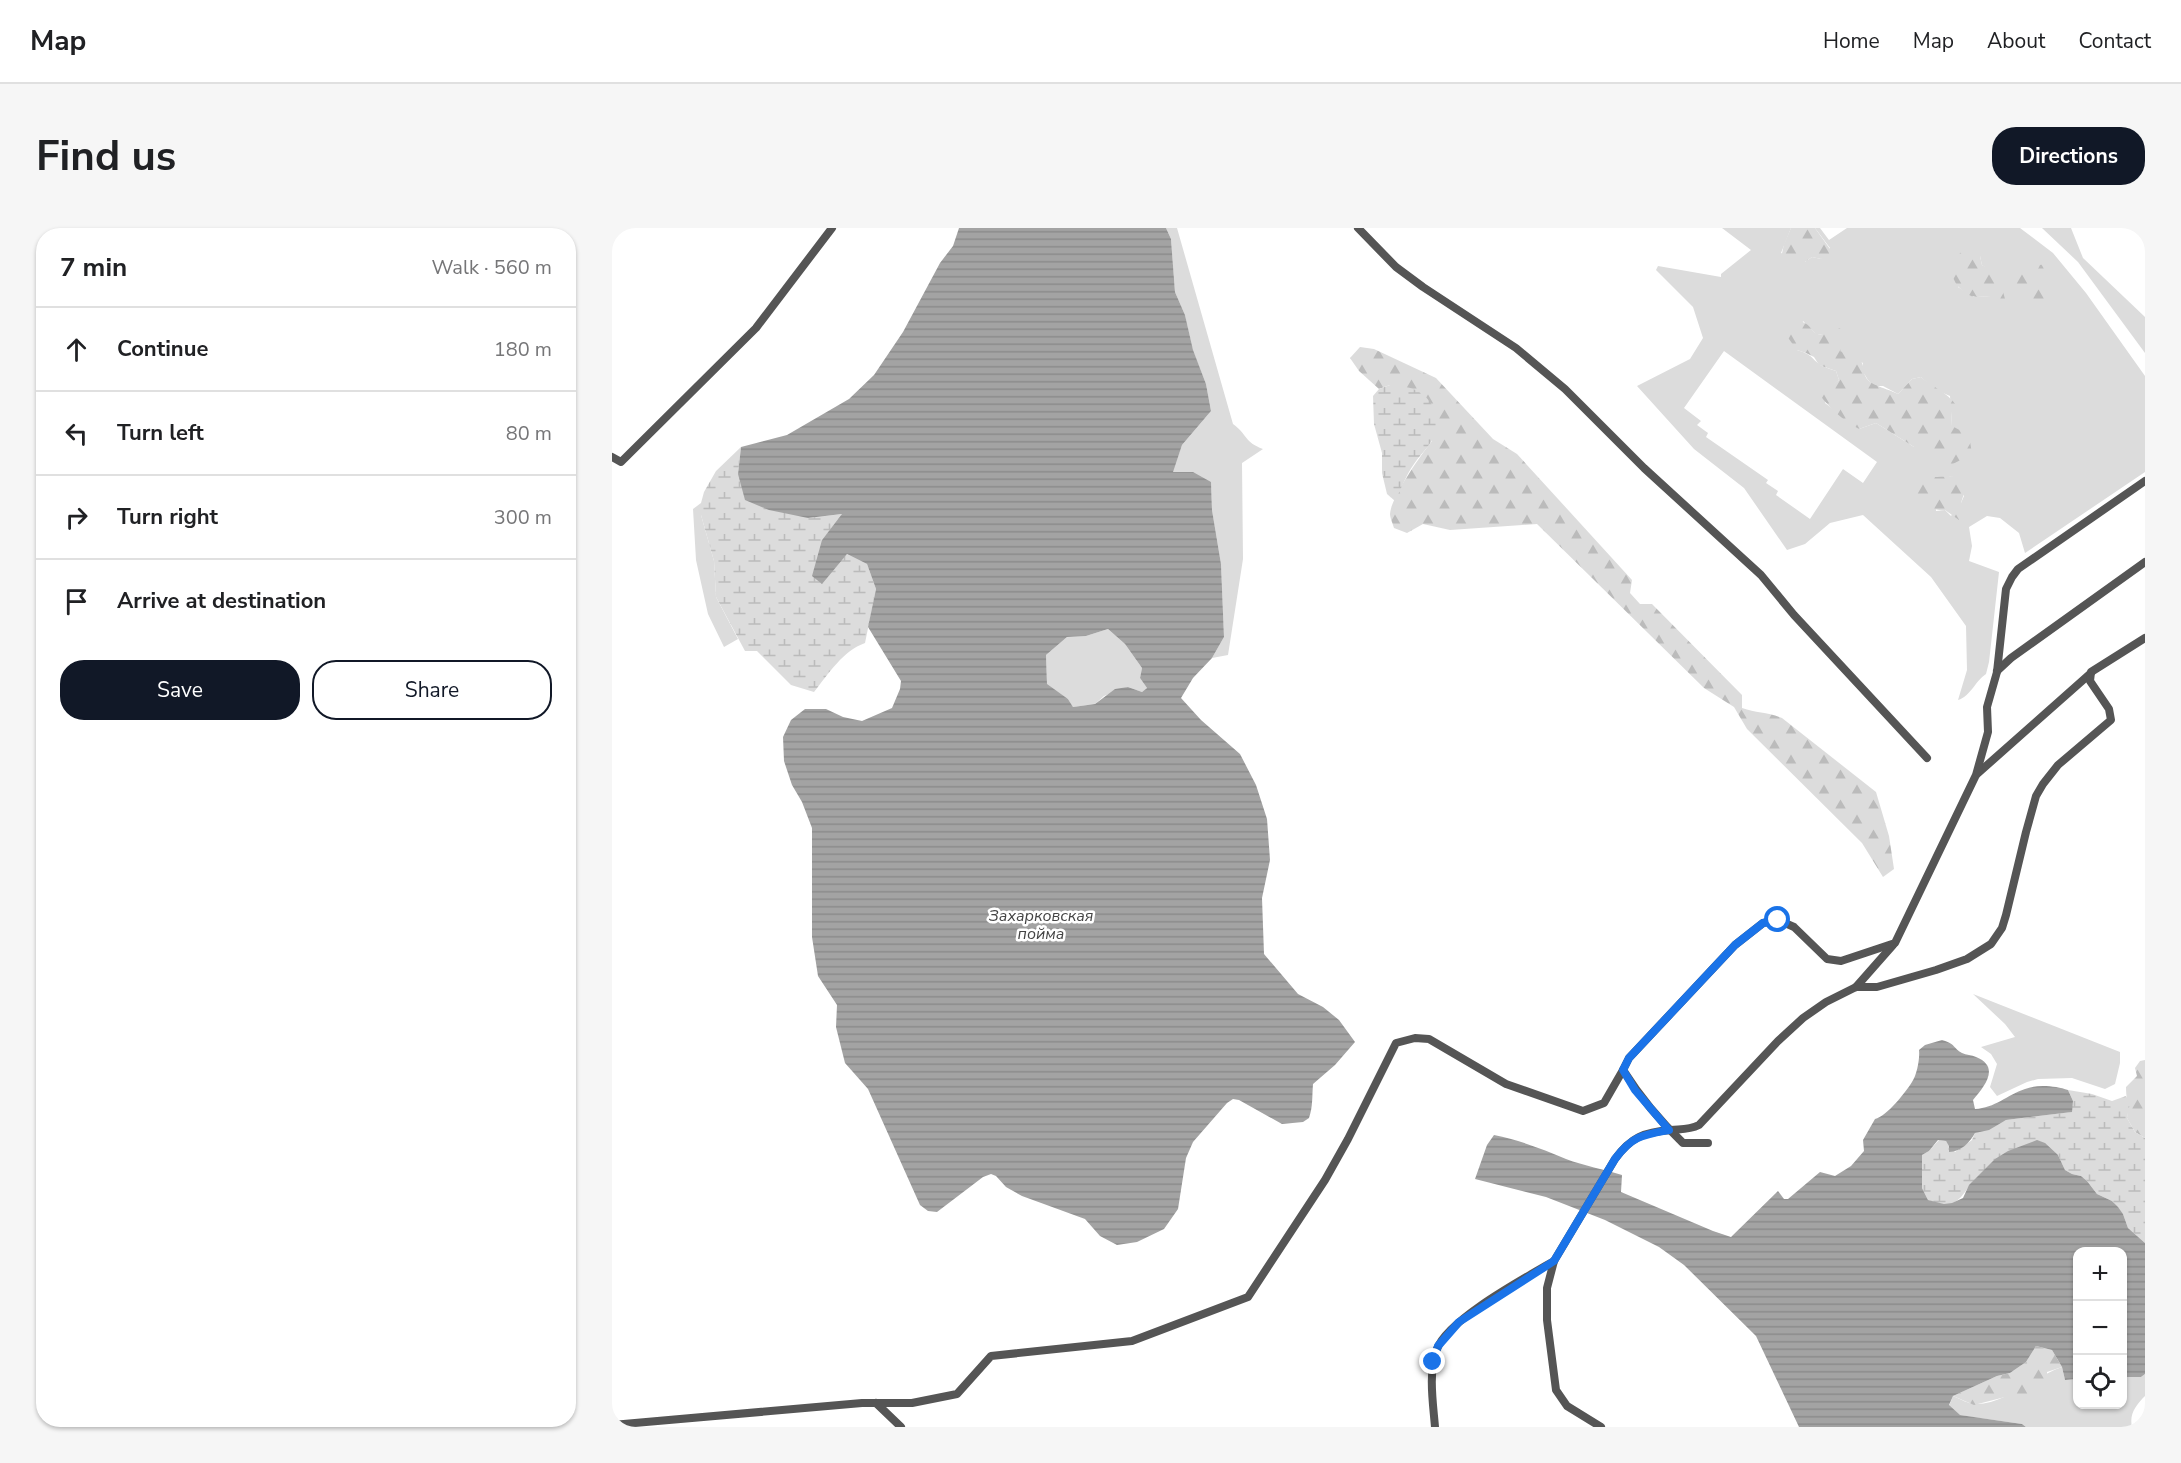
<!DOCTYPE html>
<html lang="en">
<head>
<meta charset="utf-8">
<style>
  body { margin:0; font-family:"Nunito Sans",sans-serif; background:#f6f6f6; color:#202124 }
  .controls { position:absolute; right:18px; bottom:18px; display:grid; overflow:hidden; border-radius:12px; box-shadow:0 2px 4px #0004 }
  .controls button { width:54px; height:54px; display:grid; place-items:center; padding:0; border:0; border-bottom:2px solid #e0e0e0; background:#fff; color:#202124; font:30px sans-serif }
  .stop { position:absolute; width:18px; height:18px; margin:-14px; border:4px solid #1a73e8; border-radius:50%; background:#fff }
  .stop.end { background:#1a73e8; border-color:#fff; box-shadow:0 2px 6px #0008 }
  .list { margin:0; padding:0; list-style:none }
  h2 { display:flex; justify-content:space-between; align-items:center; height:78px; margin:0; padding:0 24px; font-size:26px }
  h2 small { font-size:20px; font-weight:400; color:#757577 }
  .list li { display:grid; grid-template-columns:39px 1fr auto; gap:18px; align-items:center; box-sizing:border-box; height:84px; padding:0 24px; border-top:2px solid #e0e0e0 }
  .list b { display:block; font-size:22px; white-space:nowrap }
  .list em { font-size:20px; font-style:normal; color:#757577 }
  .actions { display:flex; gap:12px; padding:18px 24px }
  .actions a { flex:1; padding:14px 0; border:2px solid #111827; border-radius:24px; text-align:center; font-size:21px; color:#111827 }
  .actions .main { background:#111827; color:#fff }
  .icon { flex:none; width:33px; height:33px; fill:none; stroke:currentColor; stroke-width:2; stroke-linecap:round; stroke-linejoin:round }
  .map { position:relative; flex:none; width:1533px; height:1199px; overflow:hidden; border-radius:24px }
  header { display:flex; align-items:center; gap:36px; box-sizing:border-box; height:84px; padding:0 30px; background:#fff; border-bottom:2px solid #e0e0e0 }
  header strong { font-size:28px }
  nav { display:flex; gap:33px; margin-inline-start:auto; font-size:21px }
  .intro { display:flex; align-items:center; justify-content:space-between; box-sizing:border-box; height:144px; padding:0 36px }
  h1 { margin:0; font-size:42px }
  .button { padding:15px 27px; border-radius:24px; background:#111827; color:#fff; font-size:21px; font-weight:700 }
  main { display:flex; gap:36px; padding:0 36px }
  aside { flex:1; background:#fff; border-radius:24px; box-shadow:0 2px 4px #0004 }
  .map>svg:first-child { display:block }
</style>
</head>
<body>
<header>
<strong>Map</strong>
<nav><a>Home</a><a>Map</a><a>About</a><a>Contact</a></nav>
</header>
<div class="intro"><h1>Find us</h1><a class="button">Directions</a></div>
<main>
<aside>
<h2>7 min<small>Walk · 560 m</small></h2>
<ul class="list">
<li><svg class="icon" aria-label="ahead" viewBox="0 0 24 24"><path d="M12 20V5M6 11l6-6 6 6"/></svg><div><b>Continue</b></div><em>180 m</em></li>
<li><svg class="icon" aria-label="left" viewBox="0 0 24 24"><path d="M17 20v-9H6M10 6l-5 5 5 5"/></svg><div><b>Turn left</b></div><em>80 m</em></li>
<li><svg class="icon" aria-label="right" viewBox="0 0 24 24"><path d="M7 20v-9h11M14 6l5 5-5 5"/></svg><div><b>Turn right</b></div><em>300 m</em></li>
<li><svg class="icon" aria-label="arrive" viewBox="0 0 24 24"><path d="M6 21V4h12l-3 4 3 4H6"/></svg><div><b>Arrive at destination</b></div></li>
</ul>
<div class="actions"><a class="main">Save</a><a>Share</a></div>
</aside>
<div class="map">
<svg width="1533" height="1199" viewBox="0 0 1533 1199">
  <defs>
    <pattern id="forest-firs" width="22" height="20" patternUnits="userSpaceOnUse" patternTransform="scale(1.5)"><rect width="22" height="20" fill="#dcdcdc"/><path d="M5 1l3.5 6h-7zM16 11l3.5 6h-7z" fill="#bbb"/></pattern>
    <pattern id="wetland-marsh" width="20" height="14" patternUnits="userSpaceOnUse" patternTransform="scale(1.5)"><rect width="20" height="14" fill="#dcdcdc"/><path d="M1 5h8M5 5V1M11 12h8M15 12V8" fill="none" stroke="#bbb"/></pattern>
    <pattern id="water-rules" width="6" height="5" patternUnits="userSpaceOnUse" patternTransform="scale(1.5)"><rect width="6" height="5" fill="#a3a3a3"/><path d="M0 2.5h6" fill="none" stroke="#8b8b8b"/></pattern>
  </defs>
  <rect width="100%" height="100%" fill="#fff"/>
  <g fill="#dcdcdc" fill-rule="evenodd">
    <path d="M 554,0 L 565,0 L 621,196 C 636,207 632,214 651,221 L 630,235 L 631,331 L 616,427 L 600,430 L 612,409 L 609,336 L 600,282 L 599,255 L 560,245 L 570,217 L 599,183 L 594,156 L 581,123 L 573,87 L 563,64 L 559,11 Z"/>
    <path d="M 1110,0 L 1179,0 L 1169,25 L 1193,34 L 1200,29 L 1209,31 L 1218,20 L 1203,0 L 1208,0 L 1217,12 L 1235,0 L 1408,0 L 1441,25 L 1474,65 L 1533,148 L 1533,244 L 1413,325 L 1407,305 L 1388,290 L 1375,288 L 1357,299 L 1360,318 L 1357,333 L 1387,344 L 1377,434 L 1374,446 C 1363,453 1359,468 1346,472 L 1355,442 L 1354,398 L 1319,349 L 1251,287 L 1218,295 L 1193,316 L 1175,322 L 1132,260 L 1082,221 L 1025,158 L 1078,131 L 1091,110 L 1081,79 L 1044,42 L 1046,38 L 1109,49 L 1109,46 L 1139,22 ZM 1368,28 L 1370,37 L 1377,42 L 1379,68 L 1361,69 L 1346,59 ZM 1191,93 L 1204,106 L 1213,107 L 1228,123 L 1251,135 L 1251,144 L 1256,152 L 1262,158 L 1271,158 L 1286,166 L 1300,151 L 1309,149 L 1322,161 L 1338,168 L 1340,198 L 1319,219 L 1302,219 L 1264,195 L 1247,201 L 1213,175 L 1220,158 L 1227,152 L 1224,143 C 1219,141 1214,140 1210,138 C 1199,131 1202,127 1185,122 ZM 1112,123 L 1265,234 L 1251,255 L 1231,241 L 1198,291 L 1164,267 L 1166,263 L 1154,255 L 1156,252 L 1094,209 L 1096,205 L 1085,197 L 1089,193 L 1072,180 ZM 1340,248 L 1352,268 L 1349,275 L 1339,288 L 1333,282 L 1324,283 L 1321,249 L 1330,251 Z"/>
    <path d="M 1430,0 L 1459,0 L 1471,30 L 1533,89 L 1533,125 L 1466,34 Z"/>
    <path d="M 89,275 L 89,287 L 102,333 L 104,369 L 126,411 L 112,419 L 96,386 L 84,332 L 81,281 Z"/>
    <path d="M 496,401 L 513,416 L 530,440 L 528,450 L 535,460 L 530,464 L 516,459 L 492,468 L 483,476 L 461,479 L 456,471 L 435,457 L 434,427 L 455,409 L 474,408 Z"/>
    <path d="M 1361,766 L 1508,824 L 1508,835 L 1503,856 L 1493,861 L 1460,850 L 1426,851 L 1415,854 L 1385,868 L 1378,859 L 1385,836 L 1379,826 L 1369,819 L 1403,809 L 1393,796 Z"/>
    <path d="M 1450,1139 L 1453,1152 L 1465,1151 L 1466,1176 L 1510,1176 L 1511,1149 L 1529,1149 L 1533,1146 L 1533,1168 C 1524,1177 1517,1186 1520,1199 L 1414,1199 L 1410,1196 L 1347,1187 L 1337,1178 L 1341,1168 C 1348,1171 1357,1176 1363,1176 C 1392,1177 1423,1148 1450,1139 Z"/>
  </g>
  <g fill="url(#forest-firs)">
    <path d="M 1179,0 L 1203,0 L 1218,21 L 1217,29 L 1209,31 L 1200,29 L 1193,34 L 1184,45 L 1175,42 L 1168,35 L 1172,16 Z"/>
    <path d="M 1353,21 L 1363,21 L 1368,28 L 1370,37 L 1386,45 L 1393,71 L 1385,74 L 1378,68 C 1373,68 1364,70 1359,68 C 1344,61 1338,49 1339,33 Z"/>
    <path d="M 1436,35 L 1434,72 L 1423,79 L 1414,70 L 1402,67 L 1400,54 L 1409,46 L 1422,49 L 1428,37 Z"/>
    <path d="M 1183,92 C 1208,95 1193,117 1228,100 L 1234,116 L 1228,123 C 1237,126 1249,127 1251,138 C 1252,143 1252,148 1256,152 C 1259,157 1279,162 1286,166 L 1300,151 L 1309,149 C 1320,159 1335,164 1344,177 L 1339,180 L 1340,198 L 1357,207 L 1360,226 L 1337,238 L 1319,219 L 1302,219 L 1264,195 L 1247,201 C 1233,194 1217,180 1208,167 L 1211,159 L 1220,157 L 1227,152 L 1224,143 L 1207,137 L 1202,129 L 1194,125 L 1185,122 L 1174,107 L 1176,98 Z"/>
    <path d="M 748,119 L 762,121 L 824,150 L 881,211 L 905,226 L 1020,352 L 1018,365 L 1028,376 L 1040,376 L 1130,467 L 1130,480 C 1144,485 1156,484 1170,490 L 1264,564 L 1277,608 L 1282,641 L 1271,649 L 1250,615 L 1135,501 L 1122,479 L 1092,460 L 925,296 L 838,302 L 811,296 L 795,305 L 782,300 C 781,296 778,290 778,286 C 779,269 809,227 820,213 L 778,157 L 767,161 L 747,143 L 738,130 Z"/>
    <path d="M 1340,248 L 1348,251 L 1354,259 L 1349,275 L 1351,284 L 1347,292 L 1333,282 C 1314,284 1289,265 1311,252 C 1319,247 1331,250 1340,248 Z"/>
    <path d="M 1533,832 L 1533,910 L 1523,904 L 1515,890 C 1517,876 1514,872 1514,859 L 1525,848 L 1523,840 L 1528,833 Z"/>
    <path d="M 1424,1118 L 1440,1122 L 1450,1139 L 1435,1144 L 1435,1159 L 1422,1164 L 1415,1173 L 1393,1169 L 1362,1177 L 1341,1168 L 1385,1148 L 1398,1145 L 1414,1134 Z"/>
  </g>
  <g fill="url(#wetland-marsh)">
    <path d="M 778,157 C 787,158 796,158 805,163 C 824,172 830,197 819,214 C 814,222 807,228 802,236 C 794,247 789,261 783,273 L 775,266 L 770,245 L 770,225 L 762,196 L 761,168 L 767,161 Z"/>
    <path d="M 129,219 L 126,246 L 196,290 L 231,286 L 210,312 L 226,335 L 235,326 L 255,336 L 264,361 L 253,415 C 231,423 217,445 202,464 L 179,457 L 145,423 L 133,423 L 104,369 L 102,333 L 89,287 L 89,275 L 92,264 L 104,243 Z"/>
    <path d="M 1456,862 L 1480,866 L 1500,873 L 1514,868 L 1518,875 L 1515,890 L 1523,904 L 1533,910 L 1533,1015 L 1516,1000 L 1511,986 L 1500,973 L 1485,966 L 1475,953 L 1469,948 L 1460,946 L 1453,942 L 1446,927 L 1366,949 C 1347,966 1349,985 1316,972 L 1310,960 L 1310,927 L 1317,923 L 1327,912 L 1334,913 L 1343,924 L 1360,912 L 1363,905 L 1394,892 L 1459,884 L 1461,873 Z"/>
  </g>
  <g fill="url(#water-rules)" fill-rule="evenodd">
    <path d="M 347,0 L 554,0 L 559,11 L 563,64 L 573,87 L 581,122 L 594,156 L 599,183 L 570,217 L 561,244 L 581,244 L 599,254 L 600,282 L 609,336 L 612,409 L 600,430 L 581,450 L 569,470 L 589,492 L 628,526 L 644,557 L 655,591 L 658,632 L 650,670 L 652,726 L 686,766 L 711,779 L 727,792 L 743,814 L 723,837 L 701,856 C 700,868 701,879 697,890 L 691,894 L 670,896 L 627,872 L 621,871 L 615,875 L 581,914 L 574,930 L 566,981 L 552,1001 L 525,1014 L 505,1017 L 488,1008 L 473,991 L 410,968 L 394,959 L 384,948 L 379,946 L 371,949 L 325,984 L 316,983 L 308,977 L 256,861 L 233,835 L 224,799 L 225,777 L 206,748 L 200,709 L 200,600 L 190,574 L 180,557 L 172,533 L 171,509 L 179,492 L 193,481 L 214,481 L 231,489 L 250,493 L 280,480 L 288,461 L 289,453 L 256,399 L 264,361 L 255,336 L 235,326 L 210,356 L 200,348 L 210,312 L 230,286 L 196,290 L 157,282 L 133,272 L 126,246 L 129,219 L 175,207 L 237,171 L 262,147 L 291,104 L 328,35 L 341,18 ZM 496,401 L 513,416 L 530,440 L 528,450 L 535,460 L 530,464 L 516,459 L 503,461 L 483,476 L 461,479 L 456,471 L 435,456 L 434,427 L 455,409 L 474,408 Z"/>
    <path d="M 1330,812 C 1344,816 1341,820 1350,825 C 1354,827 1360,827 1364,829 C 1389,839 1372,859 1361,872 L 1363,881 C 1383,880 1395,867 1413,861 C 1425,856 1444,858 1456,862 L 1461,873 L 1460,884 L 1394,892 L 1377,902 L 1363,905 C 1358,914 1349,924 1337,924 L 1337,918 L 1334,913 L 1326,912 L 1317,923 L 1310,927 L 1310,960 L 1316,972 L 1332,976 L 1340,975 L 1351,970 L 1357,957 L 1383,931 L 1396,923 L 1425,912 L 1433,915 L 1446,927 L 1453,942 L 1460,946 L 1469,948 L 1475,953 L 1485,966 L 1500,973 L 1506,979 L 1511,986 L 1516,1000 L 1533,1015 L 1533,1146 L 1529,1149 L 1511,1149 L 1510,1024 L 1466,1024 L 1465,1151 L 1453,1152 L 1450,1139 L 1440,1122 L 1424,1118 L 1414,1134 L 1398,1145 L 1385,1148 L 1341,1168 L 1337,1177 L 1348,1187 L 1410,1196 L 1414,1199 L 1187,1199 L 1144,1108 L 1072,1037 L 1047,1019 L 993,992 L 934,969 L 863,951 L 875,917 L 882,907 C 907,912 931,921 954,931 C 972,938 992,941 1010,947 L 1009,964 L 1101,1003 L 1119,1009 L 1166,963 L 1172,971 L 1176,971 L 1208,944 L 1223,948 L 1239,938 L 1252,923 L 1251,912 L 1263,891 C 1275,888 1293,865 1300,854 C 1305,847 1308,830 1307,822 L 1313,817 Z"/>
  </g>
  <g fill="none" stroke-linecap="round" stroke-linejoin="round">
    <g stroke="#555" stroke-width="8">
      <path d="M 746,0 L 784,39 L 811,59 L 904,120 L 953,161 L 1032,240 L 1149,347 L 1182,387 L 1315,530"/>
      <path d="M 0,229 L 9,234 L 144,100 L 220,0"/>
      <path d="M 1385,443 L 1399,430 L 1533,334"/>
      <path d="M 1365,546 L 1479,445"/>
      <path d="M 1244,759 L 1281,717"/>
      <path d="M 1096,915 L 1071,915 C 1048,893 1028,869 1011,842 L 1017,830 L 1123,717 L 1151,695 L 1166,692 L 1182,699 L 1215,731 L 1229,733 L 1283,715 L 1364,547 L 1376,504 L 1375,479 L 1385,444 L 1394,361 L 1400,349 L 1406,341 L 1533,253"/>
      <path d="M 264,1175 L 289,1199"/>
      <path d="M 0,1197 L 250,1175 L 300,1175 L 345,1166 L 379,1128 L 520,1113 L 636,1069 L 713,952 L 736,911 L 784,815 L 803,810 L 817,811 L 894,856 L 971,883 L 992,875 L 1011,842"/>
      <path d="M 823,1199 C 821,1174 816,1145 825,1121 C 836,1091 913,1050 942,1033"/>
      <path d="M 989,1199 L 955,1178 L 944,1162 L 935,1092 L 935,1060 L 942,1033 L 1003,931 C 1019,909 1032,904 1059,902 C 1070,901 1077,902 1087,897 L 1166,813 L 1191,790 L 1214,774 L 1244,759 L 1265,759 L 1324,742 L 1355,731 L 1379,716 L 1390,700 L 1394,687 L 1414,604 L 1424,568 L 1431,556 L 1446,537 L 1499,492 L 1497,481 L 1478,453 L 1479,444 L 1533,410"/>
    </g>
  </g>
  <g fill="none" stroke-linecap="round" stroke-linejoin="round">
    <path stroke="#1a73e8" stroke-width="8" d="M 821,1134 L 826,1118 L 847,1094 L 942,1033 L 1003,931 C 1020,908 1030,907 1057,902 L 1023,862 L 1011,842 L 1017,830 L 1123,717 L 1151,695 L 1166,692"/>
  </g>
  <g text-anchor="middle" stroke-width="5" stroke-linejoin="round" paint-order="stroke">
    <g font-size="16" font-style="italic" fill="#444" stroke="#fff">
      <text x="429" y="693">Захарковская<tspan x="429" dy="18">пойма</tspan></text>
    </g>
  </g>
</svg>
<div class="controls">
<button>+</button>
<button>−</button>
<button><svg class="icon" aria-label="locate" viewBox="0 0 24 24"><circle cx="12" cy="12" r="6"/><path d="M12 2v4M12 18v4M2 12h4M18 12h4"/></svg></button>
</div>
<div class="stop" style="left:1166px;top:692px"></div>
<div class="stop end" style="left:821px;top:1134px"></div>
</div>
</main>
</body>
</html>
